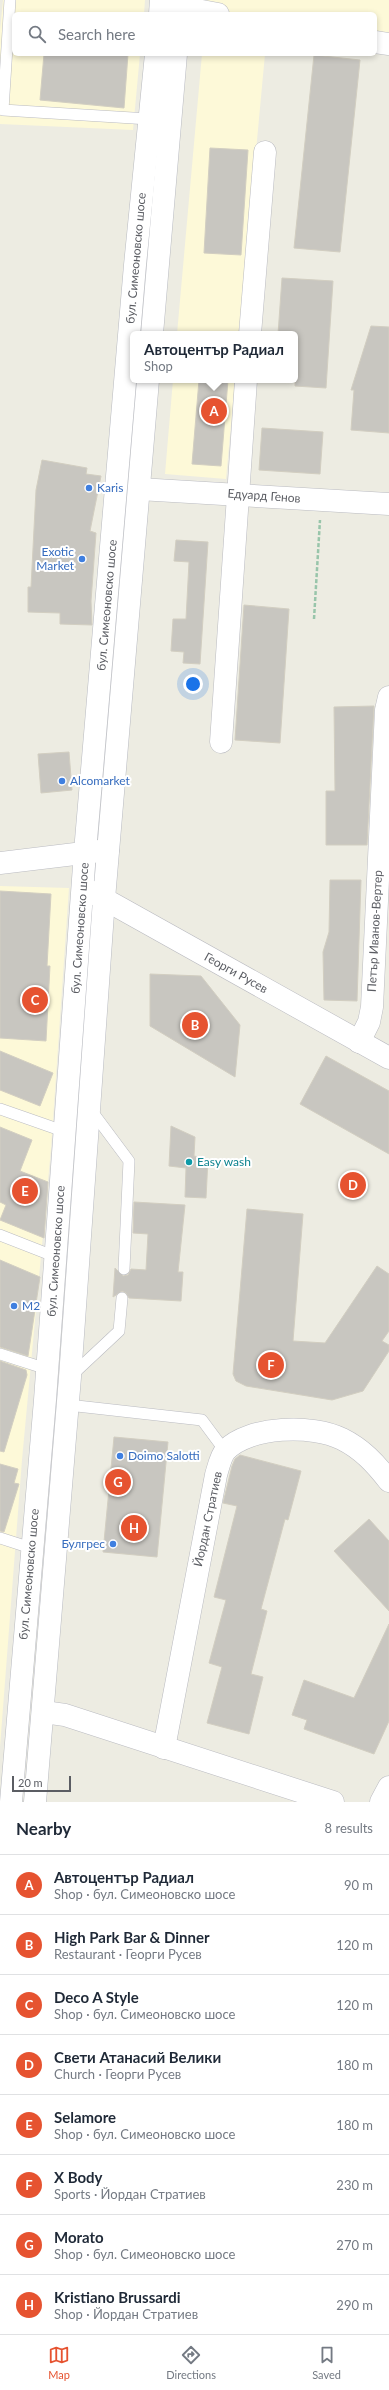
<!DOCTYPE html>
<html lang="en">
<head>
<meta charset="utf-8">
<style>
  body { margin:0; font-family:Lato,sans-serif; background:#f2f2f3; color:#1f2937 }
  .scale { position:absolute; left:12px; bottom:10px; width:59px; box-sizing:border-box; padding-left:4px; border:2px solid #5b5d63; border-top:0; font-size:11px; line-height:14px; white-space:nowrap; color:#5b5d63; -webkit-text-stroke:3px #fff; paint-order:stroke }
  .you { position:absolute; left:193px; top:684px; width:14px; height:14px; margin:-10px; border:3px solid #fff; border-radius:50%; background:#1a73e8; box-shadow:0 0 0 6px #1a73e833 }
  .badge { display:grid; place-items:center; width:26px; height:26px; border-radius:50%; background:#e65330; color:#fff; font-size:13px; font-weight:700 }
  .pin { position:absolute; translate:-50% -50%; border:2px solid #fff; box-shadow:0 1px 4px #0006 }
  .popup { position:absolute; left:130px; top:331px; width:168px; height:52px; box-sizing:border-box; display:grid; place-content:center; border-radius:6px; background:#fff; filter:drop-shadow(0 1px 3px #0005); font-size:13px; white-space:nowrap; color:#747a83 }
  .popup b { font-size:15px; color:#1f2937 }
  .popup::after { content:''; position:absolute; left:50%; top:100%; margin-left:-8px; border:8px solid transparent; border-top-color:#fff }
  .list { margin:0; padding:0; list-style:none }
  h2 { display:flex; justify-content:space-between; align-items:center; height:52px; margin:0; padding:0 16px; font-size:17px }
  h2 small { font-size:13px; font-weight:400; color:#747a83 }
  .list li { display:grid; grid-template-columns:26px 1fr auto; gap:12px; align-items:center; box-sizing:border-box; height:60px; padding:0 16px; border-top:1px solid #e0e1e3 }
  .list b { display:block; font-size:15px; white-space:nowrap }
  .list p { margin:0; font-size:13px; white-space:nowrap; color:#747a83 }
  .list em { font-size:13px; font-style:normal; color:#747a83 }
  .icon { flex:none; width:22px; height:22px; fill:none; stroke:currentColor; stroke-width:2; stroke-linecap:round; stroke-linejoin:round }
  .map { position:relative; flex:none; width:389px; height:1802px; overflow:hidden }
  .search { position:absolute; background:#fff; box-shadow:0 2px 6px #0003; left:12px; right:12px; top:12px; height:44px; display:flex; align-items:center; gap:10px; box-sizing:border-box; padding:0 14px; border-radius:6px; color:#747a83; font-size:15px }
  .sheet { height:532px; background:#fff }
  nav { display:flex; justify-content:space-around; align-items:center; box-sizing:border-box; height:56px; border-top:1px solid #e0e1e3; background:#fff; font-size:11px; color:#747a83 }
  nav a { display:grid; justify-items:center; gap:2px }
  nav .on { color:#e65330 }
  .map>svg:first-child { display:block }
</style>
</head>
<body>
<div class="map">
<svg width="389" height="1802" viewBox="0 0 389 1802">
  <rect width="100%" height="100%" fill="#edece2"/>
  <g fill="#fdf9d8">
    <path d="M 3,0 L 145,0 L 144,14 L 14,14 L 14,54 L 140,54 L 133,130 L 0,124 L 0,30 Z"/>
    <path d="M 206,0 L 389,0 L 389,44 L 375,42 L 375,14 L 205,14 Z"/>
    <path d="M 202,54 L 265,54 L 239,334 L 177,334 Z"/>
    <path d="M 173,380 L 235,380 L 226,479 L 165,474 Z"/>
    <path d="M 0,886 L 69,888 L 51,1149 L 22,1460 L 0,1747 Z"/>
  </g>
  <g fill="#c8c6c0" stroke="#d2cec1">
    <path d="M 44,54 L 128,54 L 124,108 L 40,100 Z"/>
    <path d="M 314,55 L 360,60 L 340,252 L 294,248 Z"/>
    <path d="M 210,148 L 248,150 L 241,255 L 204,253 Z"/>
    <path d="M 282,278 L 333,281 L 326,388 L 295,386 L 295,334 L 278,334 Z"/>
    <path d="M 371,326 L 389,327 L 389,433 L 351,430 L 354,390 L 351,390 Z"/>
    <path d="M 199,380 L 228,380 L 221,466 L 192,464 Z"/>
    <path d="M 262,428 L 323,432 L 320,474 L 259,470 Z"/>
    <path d="M 42,460 L 87,468 L 86,474 L 101,476 L 90,531 L 96,533 L 91,601 L 92,625 L 60,624 L 60,613 L 28,612 L 28,587 L 31,587 L 36,490 Z"/>
    <path d="M 176,540 L 208,542 L 200,664 L 183,663 L 184,652 L 171,651 L 173,619 L 186,619 L 189,562 L 174,561 Z"/>
    <path d="M 244,605 L 289,609 L 280,743 L 235,740 Z"/>
    <path d="M 374,706 L 367,845 L 326,845 L 326,791 L 335,791 L 334,707 Z"/>
    <path d="M 69,752 L 72,790 L 41,793 L 38,754 Z"/>
    <path d="M 330,880 L 361,880 L 357,1001 L 324,1000 L 323,952 L 329,932 Z"/>
    <path d="M 0,891 L 51,894 L 47,966 L 50,966 L 46,1041 L 0,1038 Z"/>
    <path d="M 150,974 L 201,976 L 240,1025 L 235,1077 L 150,1026 Z"/>
    <path d="M 0,1051 L 53,1073 L 40,1106 L 0,1090 Z"/>
    <path d="M 326,1056 L 389,1091 L 389,1154 L 300,1104 Z"/>
    <path d="M 171,1126 L 195,1137 L 194,1156 L 208,1159 L 206,1198 L 185,1197 L 186,1168 L 169,1166 Z"/>
    <path d="M 0,1127 L 32,1140 L 20,1171 L 48,1182 L 44,1238 L 0,1220 L 6,1205 L 0,1202 Z"/>
    <path d="M 134,1202 L 185,1205 L 178,1272 L 183,1272 L 181,1301 L 129,1298 L 126,1293 L 122,1291 L 113,1297 L 115,1268 L 123,1276 L 128,1275 L 131,1269 L 146,1270 L 148,1234 L 133,1233 Z"/>
    <path d="M 247,1209 L 303,1214 L 293,1341 L 325,1343 L 377,1266 L 389,1274 L 389,1331 L 382,1341 L 389,1345 L 389,1351 L 363,1391 L 332,1400 L 246,1386 L 236,1381 L 233,1374 Z"/>
    <path d="M 0,1260 L 40,1277 L 28,1356 L 0,1347 Z"/>
    <path d="M 0,1361 L 26,1370 L 27,1375 L 4,1452 L 0,1451 Z"/>
    <path d="M 114,1437 L 168,1442 L 157,1557 L 103,1552 Z"/>
    <path d="M 240,1455 L 301,1471 L 288,1520 L 285,1519 L 261,1609 L 267,1611 L 251,1674 L 263,1677 L 249,1734 L 207,1723 L 222,1667 L 209,1663 L 226,1600 L 214,1597 L 237,1506 L 223,1503 L 232,1466 L 235,1459 Z"/>
    <path d="M 0,1464 L 18,1469 L 14,1483 L 19,1484 L 4,1532 L 0,1531 Z"/>
    <path d="M 369,1519 L 389,1541 L 389,1611 L 334,1551 Z"/>
    <path d="M 389,1624 L 389,1721 L 374,1754 L 304,1729 L 307,1720 L 292,1715 L 304,1680 L 354,1698 Z"/>
  </g>
  <g fill="none" stroke-linecap="round" stroke-linejoin="round">
    <defs>
      <g id="lane">
        <path d="M 10,0 L 3,110 L 149,119"/>
        <path d="M 0,1109 L 66,1132"/>
        <path d="M 91,1110 L 129,1161 L 124,1269"/>
        <path d="M 0,1235 L 56,1257"/>
        <path d="M 0,1354 L 47,1369"/>
        <path d="M 72,1375 L 119,1331 L 122,1298"/>
        <path d="M 68,1405 L 202,1420 L 225,1451"/>
        <path d="M 0,1538 L 31,1548"/>
      </g>
      <g id="street">
        <path d="M 180,7 L 218,14"/>
        <path d="M 375,42 L 389,44"/>
        <path d="M 250,334 L 265,152"/>
        <path d="M 139,489 L 389,504"/>
        <path d="M 221,742 L 246,380"/>
        <path d="M 0,863 L 108,850"/>
        <path d="M 88,890 L 389,1058"/>
        <path d="M 359,1042 L 369,1022 L 372,1007 L 386,710 L 389,697"/>
        <path d="M 44,1712 L 65,1715 L 333,1802"/>
        <path d="M 164,1748 L 216,1475 C 218,1468 221,1455 226,1450 C 249,1426 313,1424 342,1439 C 362,1449 375,1463 389,1481"/>
        <path d="M 381,1802 L 389,1787"/>
      </g>
      <g id="secondary">
        <path d="M 160,14 L 161,0"/>
        <path d="M 180,14 L 181,0"/>
        <path d="M 152,334 L 176,54"/>
        <path d="M 11,1802 L 45,1400 L 85,852 L 135,265 L 156,54"/>
        <path d="M 35,1802 L 70,1377 L 104,899 L 148,380"/>
      </g>
    </defs>
    <use href="#lane" stroke="#babbc1" stroke-width="12"/>
    <use href="#street" stroke="#babbc1" stroke-width="23"/>
    <use href="#secondary" stroke="#b8bac1" stroke-width="23"/>
    <path stroke="#98c5aa" stroke-width="2.5" stroke-dasharray="4 2" stroke-linecap="butt" d="M 314,619 L 320,520"/>
    <use href="#lane" stroke="#fff" stroke-width="11"/>
    <use href="#street" stroke="#fff" stroke-width="22"/>
    <use href="#secondary" stroke="#fff" stroke-width="22"/>
  </g>
  <g fill="#3f7fe0" stroke="#fff" stroke-width="1.5">
    <circle cx="89" cy="488" r="4"/>
    <circle cx="82" cy="559" r="4"/>
    <circle cx="62" cy="781" r="4"/>
    <circle cx="14" cy="1306" r="4"/>
    <circle cx="120" cy="1456" r="4"/>
    <circle cx="113" cy="1544" r="4"/>
  </g>
  <circle fill="#0f9aa8" stroke="#fff" stroke-width="1.5" cx="189" cy="1162" r="4"/>
  <g text-anchor="middle" stroke-width="4" stroke-linejoin="round" paint-order="stroke">
    <g font-size="12" fill="#5b5d63" stroke="#fff">
      <text transform="translate(136 258) rotate(-85)" y="4">бул. Симеоновско шосе</text>
      <text transform="translate(264 496) rotate(4)" y="4">Едуард Генов</text>
      <text transform="translate(107 605) rotate(-85)" y="4">бул. Симеоновско шосе</text>
      <text transform="translate(80 928) rotate(-86)" y="4">бул. Симеоновско шосе</text>
      <text transform="translate(375 931) rotate(-87)" y="4">Петър Иванов-Вертер</text>
      <text transform="translate(236 973) rotate(29)" y="4">Георги Русев</text>
      <text transform="translate(56 1251) rotate(-86)" y="4">бул. Симеоновско шосе</text>
      <text transform="translate(208 1519) rotate(-78)" y="4">Йордан Стратиев</text>
      <text transform="translate(29 1574) rotate(-85)" y="4">бул. Симеоновско шосе</text>
    </g>
    <g font-size="12" fill="#366cbe" stroke="#fff" text-anchor="start">
      <text x="97" y="492">Karis</text>
      <text x="74" y="556" text-anchor="end">Exotic<tspan x="74" dy="14">Market</tspan></text>
      <text x="70" y="785">Alcomarket</text>
      <text x="22" y="1310">M2</text>
      <text x="128" y="1460">Doimo Salotti</text>
      <text x="105" y="1548" text-anchor="end">Булгрес</text>
    </g>
    <g font-size="12" fill="#0d838f" stroke="#fff" text-anchor="start">
      <text x="197" y="1166">Easy wash</text>
    </g>
  </g>
</svg>
<div class="scale">20 m</div>
<div class="you"></div>
<div class="pin badge" style="left:214px;top:411px">A</div>
<div class="popup"><b>Автоцентър Радиал</b>Shop</div>
<div class="pin badge" style="left:195px;top:1025px">B</div>
<div class="pin badge" style="left:35px;top:1000px">C</div>
<div class="pin badge" style="left:353px;top:1185px">D</div>
<div class="pin badge" style="left:25px;top:1191px">E</div>
<div class="pin badge" style="left:271px;top:1365px">F</div>
<div class="pin badge" style="left:118px;top:1482px">G</div>
<div class="pin badge" style="left:134px;top:1528px">H</div>
<div class="search"><svg class="icon" aria-label="search" viewBox="0 0 24 24"><circle cx="10" cy="10" r="6"/><path d="M15 15l6 6"/></svg>Search here</div>
</div>
<section class="sheet">
<h2>Nearby<small>8 results</small></h2>
<ul class="list">
<li><span class="badge">A</span><div><b>Автоцентър Радиал</b><p>Shop · бул. Симеоновско шосе</p></div><em>90 m</em></li>
<li><span class="badge">B</span><div><b>High Park Bar &amp; Dinner</b><p>Restaurant · Георги Русев</p></div><em>120 m</em></li>
<li><span class="badge">C</span><div><b>Deco A Style</b><p>Shop · бул. Симеоновско шосе</p></div><em>120 m</em></li>
<li><span class="badge">D</span><div><b>Свети Атанасий Велики</b><p>Church · Георги Русев</p></div><em>180 m</em></li>
<li><span class="badge">E</span><div><b>Selamore</b><p>Shop · бул. Симеоновско шосе</p></div><em>180 m</em></li>
<li><span class="badge">F</span><div><b>X Body</b><p>Sports · Йордан Стратиев</p></div><em>230 m</em></li>
<li><span class="badge">G</span><div><b>Morato</b><p>Shop · бул. Симеоновско шосе</p></div><em>270 m</em></li>
<li><span class="badge">H</span><div><b>Kristiano Brussardi</b><p>Shop · Йордан Стратиев</p></div><em>290 m</em></li>
</ul>
</section>
<nav>
<a class="on"><svg class="icon" aria-label="map" viewBox="0 0 24 24"><path d="M3 6l6-2 6 2 6-2v14l-6 2-6-2-6 2zM9 4v14M15 6v14"/></svg>Map</a>
<a><svg class="icon" aria-label="directions" viewBox="0 0 24 24"><path d="M12 3l9 9-9 9-9-9zM9 14v-3h6M13 9l2 2-2 2"/></svg>Directions</a>
<a><svg class="icon" aria-label="saved" viewBox="0 0 24 24"><path d="M7 4h10v16l-5-4-5 4z"/></svg>Saved</a>
</nav>
</body>
</html>
